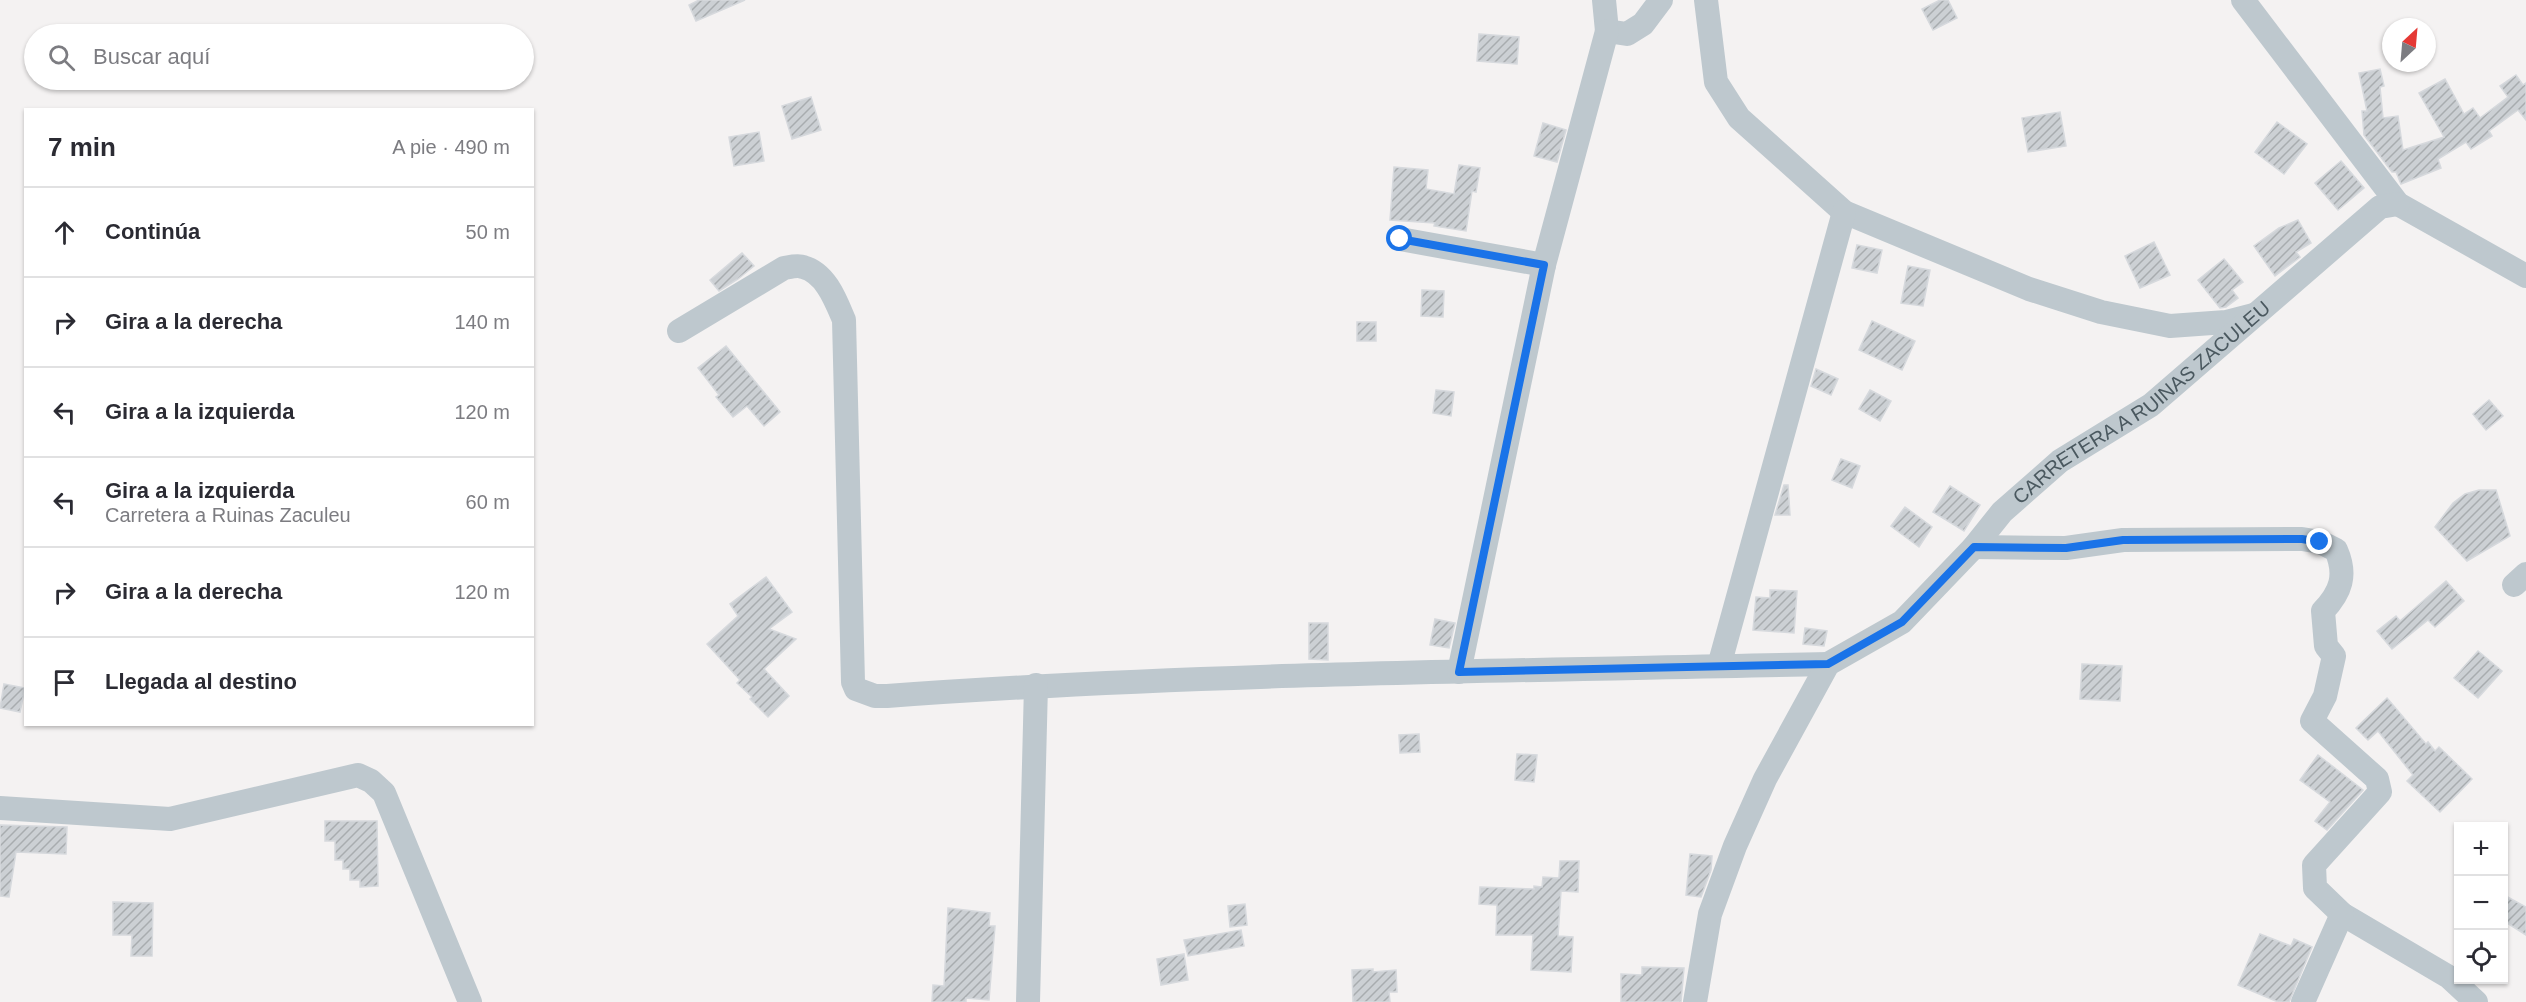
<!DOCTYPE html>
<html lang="es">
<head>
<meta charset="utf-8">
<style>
  body { margin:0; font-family:Arial,sans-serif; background:#f7f7f7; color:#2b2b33 }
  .controls { position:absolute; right:18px; bottom:18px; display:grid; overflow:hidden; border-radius:0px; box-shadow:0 2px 4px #0004 }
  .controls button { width:54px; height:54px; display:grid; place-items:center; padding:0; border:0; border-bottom:2px solid #e1e1e2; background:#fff; color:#2b2b33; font:30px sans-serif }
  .compass { position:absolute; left:2382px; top:18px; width:54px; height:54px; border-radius:50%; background:#fff; box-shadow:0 2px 4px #0004; rotate:26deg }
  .stop { position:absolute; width:18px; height:18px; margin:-14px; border:4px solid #1a73e8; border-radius:50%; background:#fff }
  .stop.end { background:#1a73e8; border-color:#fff; box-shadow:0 2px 6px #0008 }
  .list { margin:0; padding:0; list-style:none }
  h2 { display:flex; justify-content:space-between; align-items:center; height:78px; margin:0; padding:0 24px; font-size:26px }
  h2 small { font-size:20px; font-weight:400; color:#7c7c81 }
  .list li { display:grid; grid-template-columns:39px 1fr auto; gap:18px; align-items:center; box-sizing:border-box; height:90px; padding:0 24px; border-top:2px solid #e1e1e2 }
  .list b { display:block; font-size:22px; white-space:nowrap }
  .list p { margin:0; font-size:20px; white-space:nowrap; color:#7c7c81 }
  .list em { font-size:20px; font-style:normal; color:#7c7c81 }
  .icon { flex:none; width:33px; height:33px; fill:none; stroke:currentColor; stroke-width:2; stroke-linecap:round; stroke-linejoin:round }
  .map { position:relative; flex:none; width:2526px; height:1002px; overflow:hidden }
  .search { position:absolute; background:#fff; box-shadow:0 2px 4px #0004; left:24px; top:24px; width:510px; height:66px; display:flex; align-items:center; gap:15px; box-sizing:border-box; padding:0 21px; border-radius:33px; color:#7c7c81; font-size:22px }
  .panel { position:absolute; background:#fff; box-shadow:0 2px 4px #0004; left:24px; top:108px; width:510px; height:618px; border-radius:0px }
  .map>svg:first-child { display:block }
</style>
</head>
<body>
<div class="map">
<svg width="2526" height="1002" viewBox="0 0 2526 1002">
  <defs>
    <pattern id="building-hatch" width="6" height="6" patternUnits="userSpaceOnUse" patternTransform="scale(1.5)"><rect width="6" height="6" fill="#ccd0d4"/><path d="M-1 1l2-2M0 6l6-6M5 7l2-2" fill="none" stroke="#a8acaf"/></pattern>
  </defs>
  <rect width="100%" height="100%" fill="#f4f2f2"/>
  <g fill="url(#building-hatch)" stroke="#d6d9dd" stroke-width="1.5">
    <path d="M 699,0 L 745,0 L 696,21 L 689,5 Z"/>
    <path d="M 1940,0 L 1948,0 L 1957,18 L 1933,30 L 1922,9 Z"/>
    <path d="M 1479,34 L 1519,37 L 1517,64 L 1477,61 Z"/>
    <path d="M 2380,69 L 2384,86 L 2380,87 L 2383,118 L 2398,116 L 2403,150 L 2444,137 L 2419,93 L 2445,79 L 2464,114 L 2473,108 L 2480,118 L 2508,97 L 2500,86 L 2516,75 L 2523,85 L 2526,83 L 2526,120 L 2518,110 L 2489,131 L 2492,136 L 2471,149 L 2466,142 L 2438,159 L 2441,168 L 2401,184 L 2396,172 L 2392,172 L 2364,135 L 2362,111 L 2367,111 L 2359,73 Z"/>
    <path d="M 811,97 L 821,130 L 792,139 L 782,106 Z"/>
    <path d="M 2060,112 L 2066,146 L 2028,152 L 2022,118 Z"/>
    <path d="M 2277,122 L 2307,144 L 2284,174 L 2255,152 Z"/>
    <path d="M 1543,123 L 1566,130 L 1557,162 L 1534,156 Z"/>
    <path d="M 759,132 L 764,161 L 734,166 L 729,137 Z"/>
    <path d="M 2341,161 L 2364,188 L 2338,210 L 2315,183 Z"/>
    <path d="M 1459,165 L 1480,168 L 1476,192 L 1472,191 L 1466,231 L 1434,226 L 1435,223 L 1390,220 L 1394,167 L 1428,170 L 1426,189 L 1454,194 Z"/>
    <path d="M 2298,220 L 2311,243 L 2296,252 L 2300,257 L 2275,276 L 2254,246 L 2279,228 Z"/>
    <path d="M 2154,242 L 2170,275 L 2140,288 L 2125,256 Z"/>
    <path d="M 1857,245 L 1882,250 L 1877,273 L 1852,268 Z"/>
    <path d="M 742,253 L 754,266 L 738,279 L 719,291 L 710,280 Z"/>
    <path d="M 2224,259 L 2243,282 L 2232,290 L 2238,298 L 2226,307 L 2220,308 L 2198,280 Z"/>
    <path d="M 1908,266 L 1930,270 L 1923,306 L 1901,303 Z"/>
    <path d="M 1422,290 L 1444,291 L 1443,317 L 1421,316 Z"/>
    <path d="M 1872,321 L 1915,341 L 1902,370 L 1859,350 Z"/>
    <rect x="1357" y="322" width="19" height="19"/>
    <path d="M 726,346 L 780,412 L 764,426 L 747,406 L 733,417 L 716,397 L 719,395 L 698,368 Z"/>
    <path d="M 1816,369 L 1838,379 L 1831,395 L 1811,386 Z"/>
    <path d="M 1436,390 L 1454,392 L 1451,416 L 1433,413 Z"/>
    <path d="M 1870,390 L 1891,401 L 1880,421 L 1859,409 Z"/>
    <path d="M 2489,400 L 2503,416 L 2486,430 L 2473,414 Z"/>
    <path d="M 1841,459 L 1860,466 L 1852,488 L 1832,480 Z"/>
    <path d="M 1784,485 L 1788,485 L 1790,515 L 1775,515 Z"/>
    <path d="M 1950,486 L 1980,505 L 1964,531 L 1933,512 Z"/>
    <path d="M 2479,490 L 2496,490 L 2510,536 L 2467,561 L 2435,527 L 2453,503 L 2465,494 Z"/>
    <path d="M 1905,507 L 1932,527 L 1919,547 L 1891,526 Z"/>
    <path d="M 766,577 L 792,612 L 769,629 L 796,639 L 764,669 L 789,696 L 768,717 L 750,699 L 752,697 L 737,683 L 740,680 L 707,644 L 738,616 L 730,604 Z"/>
    <path d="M 2446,581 L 2464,601 L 2435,627 L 2428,620 L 2392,649 L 2377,631 L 2396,616 L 2400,621 Z"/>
    <path d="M 1770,590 L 1797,591 L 1794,633 L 1753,630 L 1756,597 L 1770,598 Z"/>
    <path d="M 1435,619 L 1455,623 L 1449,648 L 1430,645 Z"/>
    <path d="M 1309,623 L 1328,623 L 1328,660 L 1309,659 Z"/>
    <path d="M 1805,628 L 1827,631 L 1824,646 L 1803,644 Z"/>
    <path d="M 2478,651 L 2502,671 L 2478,698 L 2454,678 Z"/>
    <path d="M 2082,664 L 2122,666 L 2120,701 L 2080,699 Z"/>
    <path d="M 4,684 L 25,688 L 20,712 L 0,708 Z"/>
    <path d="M 2387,698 L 2426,744 L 2428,742 L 2435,751 L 2439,747 L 2472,779 L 2440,812 L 2407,781 L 2413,775 L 2378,731 L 2368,740 L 2356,728 Z"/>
    <path d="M 1419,734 L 1420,752 L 1400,753 L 1399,735 Z"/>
    <path d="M 1517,754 L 1537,755 L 1534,782 L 1515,780 Z"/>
    <path d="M 2318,755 L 2363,790 L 2327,830 L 2315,821 L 2330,802 L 2300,780 Z"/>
    <path d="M 325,821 L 377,821 L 378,886 L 360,887 L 360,880 L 350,880 L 350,869 L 343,869 L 343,860 L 335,860 L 335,841 L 325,841 Z"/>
    <path d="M 0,825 L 67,827 L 66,854 L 16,852 L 9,897 L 0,896 Z"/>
    <path d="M 1690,854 L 1712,856 L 1711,870 L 1701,897 L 1686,895 Z"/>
    <path d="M 1560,861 L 1579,861 L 1578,892 L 1561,891 L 1558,936 L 1573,937 L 1571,972 L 1531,970 L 1533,935 L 1496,935 L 1497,905 L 1479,904 L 1480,887 L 1534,889 L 1534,886 L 1542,887 L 1543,877 L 1559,878 Z"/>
    <path d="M 2504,895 L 2526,907 L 2526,935 L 2504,921 Z"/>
    <path d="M 113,902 L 153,903 L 152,956 L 131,956 L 132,935 L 113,935 Z"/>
    <path d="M 1245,904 L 1247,925 L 1230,927 L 1228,906 Z"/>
    <path d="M 948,908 L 990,913 L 989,926 L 995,926 L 989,1000 L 966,998 L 966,1002 L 932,1002 L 933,985 L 944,986 Z"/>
    <path d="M 1241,930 L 1244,946 L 1188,956 L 1184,940 Z"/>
    <path d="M 2260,934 L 2291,946 L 2294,939 L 2312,947 L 2289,1002 L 2278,1002 L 2238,985 Z"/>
    <path d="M 1184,954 L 1188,980 L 1161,985 L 1157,959 Z"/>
    <path d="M 1642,967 L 1684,968 L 1681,1002 L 1621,1002 L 1621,974 L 1642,975 Z"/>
    <path d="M 1373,969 L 1373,972 L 1396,970 L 1397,992 L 1389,992 L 1390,1002 L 1353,1002 L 1352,970 Z"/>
  </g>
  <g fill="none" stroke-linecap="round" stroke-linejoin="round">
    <g stroke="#bec8ce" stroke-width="24">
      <path d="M 1604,0 L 1607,31 L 1627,34 L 1643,24 L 1661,0"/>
      <path d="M 1706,0 L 1716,82 L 1739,118 L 1844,212 L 2029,289 L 2101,312 L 2170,326 L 2226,322 L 2253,315"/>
      <path d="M 2243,0 L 2398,204 L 2526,276"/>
      <path d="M 1400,239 L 1544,265"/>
      <path d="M 679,331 L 784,268 C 790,267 798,265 803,267 C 826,273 836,301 844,320 L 853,682 L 856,689 L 875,696 L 887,696 C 1200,673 1514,671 1828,664"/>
      <path d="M 1974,547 L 2066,548 L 2123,540 L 2302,539 L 2320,542 L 2336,550 C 2347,575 2341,592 2323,611 L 2326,646 L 2334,656 L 2325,696 L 2312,721 L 2377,779 L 2380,792 L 2314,865 L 2315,888 L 2342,914 L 2449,977 L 2476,1002"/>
      <path d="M 2514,585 L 2526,574"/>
      <path d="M 1719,666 L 1844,212"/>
      <path d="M 1459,672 L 1544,265 L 1607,31"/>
      <path d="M 0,808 L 170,819 L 358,775 L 371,781 L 384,793 L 470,1002"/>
      <path d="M 1028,1002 L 1036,685"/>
      <path id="s1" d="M 1695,1002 L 1710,914 L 1735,846 L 1765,779 L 1828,664 L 1902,622 L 1974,547 L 2002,512 L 2060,461 L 2151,405 L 2380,207 L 2398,204"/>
      <path d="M 2303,1002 L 2342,914"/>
    </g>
  </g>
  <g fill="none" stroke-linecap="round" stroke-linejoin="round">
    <path stroke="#1a73e8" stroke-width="8" d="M 1400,239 L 1544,265 L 1459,672 L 1828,664 L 1902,622 L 1974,547 L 2066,548 L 2123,540 L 2302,539 L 2320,542"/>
  </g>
  <g text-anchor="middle" stroke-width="6" stroke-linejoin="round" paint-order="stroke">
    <g font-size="20" fill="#4a585f" stroke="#fff">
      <text dy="7" stroke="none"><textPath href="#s1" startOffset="778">CARRETERA A RUINAS ZACULEU</textPath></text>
    </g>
  </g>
</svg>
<div class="controls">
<button>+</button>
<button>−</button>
<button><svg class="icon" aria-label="locate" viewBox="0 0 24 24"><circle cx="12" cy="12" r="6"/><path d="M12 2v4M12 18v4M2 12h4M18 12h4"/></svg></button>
</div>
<svg class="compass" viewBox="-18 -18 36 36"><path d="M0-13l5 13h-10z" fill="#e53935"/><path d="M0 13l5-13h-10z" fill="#7c7c81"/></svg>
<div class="stop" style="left:1400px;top:239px"></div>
<div class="stop end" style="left:2320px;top:542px"></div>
<div class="search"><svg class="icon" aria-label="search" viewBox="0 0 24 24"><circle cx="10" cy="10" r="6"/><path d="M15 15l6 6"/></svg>Buscar aquí</div>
<section class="panel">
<h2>7 min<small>A pie · 490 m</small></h2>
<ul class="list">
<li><svg class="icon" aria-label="ahead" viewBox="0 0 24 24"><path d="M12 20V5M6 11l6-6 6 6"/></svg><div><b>Continúa</b></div><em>50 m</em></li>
<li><svg class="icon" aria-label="right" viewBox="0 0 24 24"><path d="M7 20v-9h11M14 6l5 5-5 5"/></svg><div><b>Gira a la derecha</b></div><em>140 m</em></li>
<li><svg class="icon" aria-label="left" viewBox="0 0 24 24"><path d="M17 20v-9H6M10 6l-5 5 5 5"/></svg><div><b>Gira a la izquierda</b></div><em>120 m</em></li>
<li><svg class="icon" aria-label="left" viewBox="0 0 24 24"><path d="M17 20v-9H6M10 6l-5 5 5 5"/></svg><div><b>Gira a la izquierda</b><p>Carretera a Ruinas Zaculeu</p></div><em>60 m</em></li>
<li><svg class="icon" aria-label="right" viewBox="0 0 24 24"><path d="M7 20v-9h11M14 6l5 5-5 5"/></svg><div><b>Gira a la derecha</b></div><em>120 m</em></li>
<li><svg class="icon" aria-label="arrive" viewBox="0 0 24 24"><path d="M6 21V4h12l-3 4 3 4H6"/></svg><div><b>Llegada al destino</b></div></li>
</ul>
</section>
</div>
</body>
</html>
